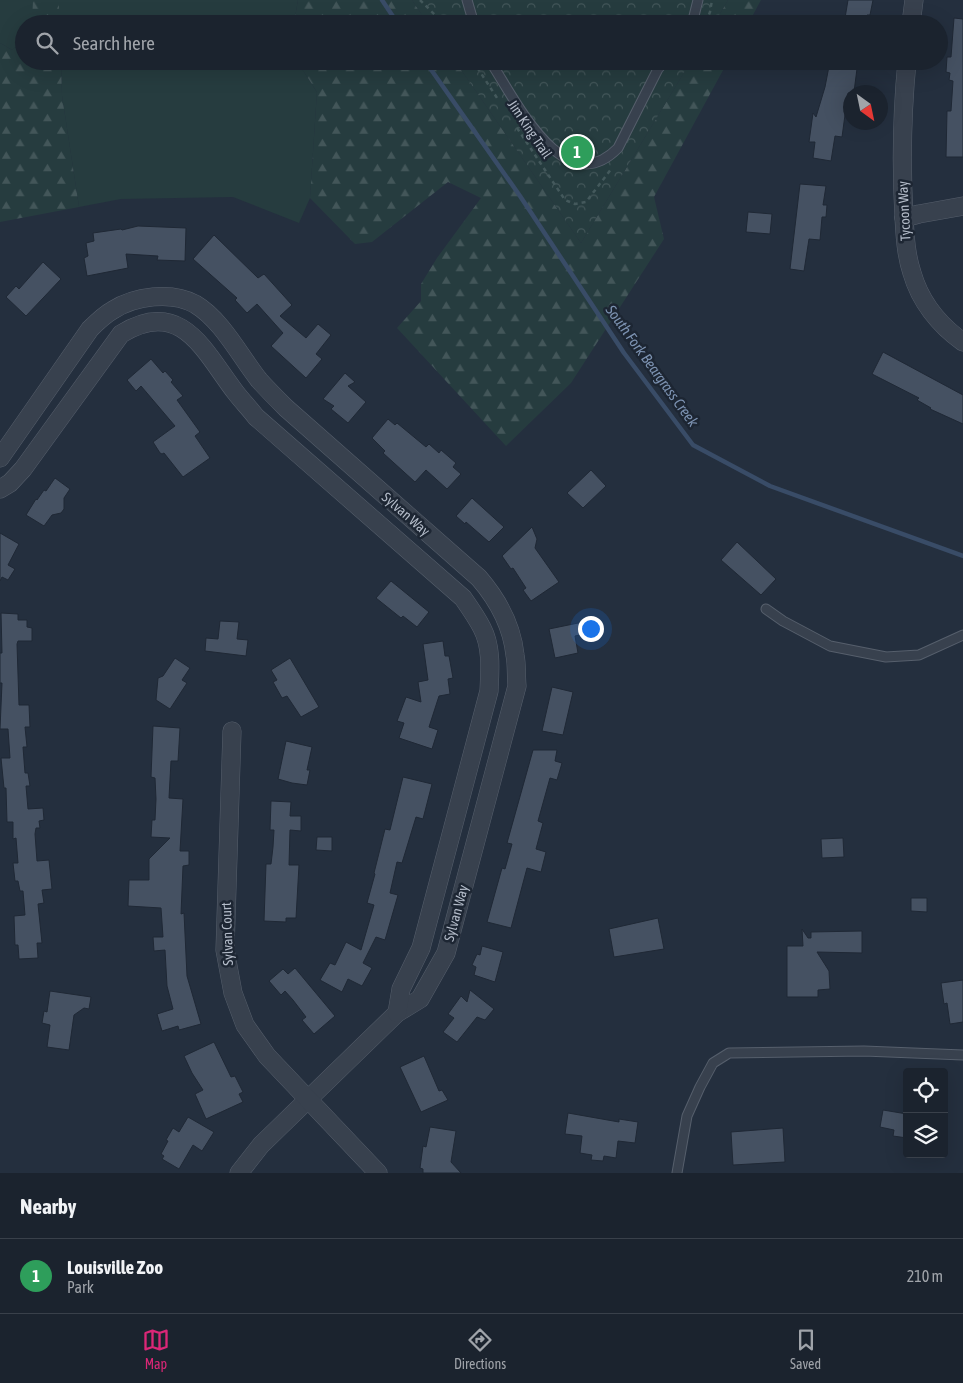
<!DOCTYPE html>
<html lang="en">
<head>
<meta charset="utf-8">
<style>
  body { margin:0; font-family:"Asap Condensed",sans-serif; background:#242b36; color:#f1f3f6 }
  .controls { position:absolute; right:15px; bottom:15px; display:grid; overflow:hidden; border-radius:5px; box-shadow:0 5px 20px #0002 }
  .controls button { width:45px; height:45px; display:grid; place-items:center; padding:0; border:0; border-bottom:1px solid #39404a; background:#1b232e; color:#f1f3f6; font:25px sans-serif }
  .compass { position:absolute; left:843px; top:85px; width:45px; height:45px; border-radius:50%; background:#1b232e; box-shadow:0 5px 20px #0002; rotate:147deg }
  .you { position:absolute; left:590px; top:628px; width:18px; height:18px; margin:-12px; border:4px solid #fff; border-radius:50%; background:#1a73e8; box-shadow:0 0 0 8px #1a73e833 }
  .badge { display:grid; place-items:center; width:32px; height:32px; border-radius:50%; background:#db2777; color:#fff; font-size:16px; font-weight:700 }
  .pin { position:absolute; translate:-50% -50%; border:2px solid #fff; box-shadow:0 1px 5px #0006 }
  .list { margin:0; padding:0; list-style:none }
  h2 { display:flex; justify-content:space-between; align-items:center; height:65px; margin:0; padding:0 20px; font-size:21px }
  h2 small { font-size:16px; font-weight:400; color:#a0a4aa }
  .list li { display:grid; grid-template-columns:32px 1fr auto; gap:15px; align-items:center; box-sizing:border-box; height:75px; padding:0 20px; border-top:1px solid #39404a }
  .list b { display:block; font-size:19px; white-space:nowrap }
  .list p { margin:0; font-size:16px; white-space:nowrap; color:#a0a4aa }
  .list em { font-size:16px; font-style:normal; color:#a0a4aa }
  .icon { flex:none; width:28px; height:28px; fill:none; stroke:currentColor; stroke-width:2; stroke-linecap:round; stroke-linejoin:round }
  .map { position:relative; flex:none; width:963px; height:1173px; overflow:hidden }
  .search { position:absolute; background:#1b232e; box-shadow:0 5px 20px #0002; left:15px; right:15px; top:15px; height:55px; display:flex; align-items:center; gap:12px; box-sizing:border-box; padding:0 18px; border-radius:28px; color:#a0a4aa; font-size:19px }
  .sheet { height:140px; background:#1b232e }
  nav { display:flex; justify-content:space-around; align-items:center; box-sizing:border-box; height:70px; border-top:1px solid #39404a; background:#1b232e; font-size:14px; color:#a0a4aa }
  nav a { display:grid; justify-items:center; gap:2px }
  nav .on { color:#db2777 }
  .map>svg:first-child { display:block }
</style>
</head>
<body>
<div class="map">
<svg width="963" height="1173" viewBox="0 0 963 1173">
  <defs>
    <pattern id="forest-firs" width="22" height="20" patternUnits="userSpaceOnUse" patternTransform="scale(1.25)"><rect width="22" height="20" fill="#263c3f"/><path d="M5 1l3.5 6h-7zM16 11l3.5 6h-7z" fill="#435659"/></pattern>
    <pattern id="park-crowns" width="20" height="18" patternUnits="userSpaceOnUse" patternTransform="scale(1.25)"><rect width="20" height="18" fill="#263c3f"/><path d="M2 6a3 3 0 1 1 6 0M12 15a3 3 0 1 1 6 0" fill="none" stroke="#435659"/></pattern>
  </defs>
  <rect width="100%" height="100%" fill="#242f3e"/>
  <g fill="#263c3f">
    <path d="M 0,0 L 35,0 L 32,24 L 24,24 L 24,41 L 12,50 L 0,43 Z"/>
    <path d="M 59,0 L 298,0 L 294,24 L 59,24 Z"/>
    <path d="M 61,61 L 297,61 L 317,92 L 310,198 L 299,223 L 233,197 L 121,199 L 79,207 L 62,96 Z"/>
  </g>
  <g fill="url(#forest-firs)">
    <path d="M 33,0 L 59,0 L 59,24 L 32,24 Z"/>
    <path d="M 298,0 L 412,0 L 428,24 L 294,24 Z"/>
    <path d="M 728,0 L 761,0 L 748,24 L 714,24 Z"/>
    <path d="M 24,41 L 24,61 L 61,61 L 62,96 L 79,207 L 0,222 L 0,43 L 12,50 Z"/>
    <path d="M 297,61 L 455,61 L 581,243 L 691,61 L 728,61 L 654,197 L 664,239 L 571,383 L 506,446 L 397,328 L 421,301 L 421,284 L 437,258 L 481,198 L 448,182 L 372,242 L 355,244 L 310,198 L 317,92 Z"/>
  </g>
  <g fill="url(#park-crowns)">
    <path d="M 412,0 L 728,0 L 714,24 L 428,24 Z"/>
    <path d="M 455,61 L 691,61 L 581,243 Z"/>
  </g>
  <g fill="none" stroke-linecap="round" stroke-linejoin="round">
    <g stroke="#394c67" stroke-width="4.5">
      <path d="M 382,0 L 398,24"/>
      <path d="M 425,61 L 520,196 L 624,353 L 693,445 L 770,486 L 963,556"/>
    </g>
  </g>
  <g fill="#455162" stroke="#1f2835">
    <path d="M 848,0 L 873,0 L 870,15 L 867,15 L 865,24 L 844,24 Z"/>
    <path d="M 954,18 L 963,19 L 963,157 L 946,157 L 947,111 L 951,111 L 953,81 L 949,80 L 950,73 L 946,72 L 947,57 L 951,57 Z"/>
    <path d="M 830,61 L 858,61 L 854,92 L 848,93 L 842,137 L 835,136 L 831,161 L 813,158 L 815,142 L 809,142 L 813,113 L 816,117 L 825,87 Z"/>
    <path d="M 800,184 L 826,186 L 823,205 L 827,205 L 826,217 L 822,217 L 820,240 L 809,239 L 804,271 L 790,269 Z"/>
    <path d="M 748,212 L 772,214 L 770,234 L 746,232 Z"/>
    <path d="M 138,226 L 186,228 L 185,261 L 157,260 L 158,256 L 126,254 L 128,268 L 87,276 L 84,258 L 88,256 L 86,243 L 94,241 L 93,233 L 121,229 L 122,230 Z"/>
    <path d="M 214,235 L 258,278 L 264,274 L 292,305 L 280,316 L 306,338 L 318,324 L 331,335 L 316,354 L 322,359 L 306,378 L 271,346 L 283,333 L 257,304 L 247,313 L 235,300 L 237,298 L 193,259 Z"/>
    <path d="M 43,262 L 61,279 L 26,316 L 6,297 L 16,286 L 19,289 Z"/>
    <path d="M 883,352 L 963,395 L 963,424 L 930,409 L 931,408 L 917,400 L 919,398 L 872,374 Z"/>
    <path d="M 151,359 L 163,373 L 165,371 L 173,380 L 171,382 L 183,396 L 177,400 L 200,432 L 195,436 L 210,458 L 183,477 L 164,453 L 162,454 L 160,453 L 153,442 L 175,426 L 141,386 L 136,391 L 127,380 Z"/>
    <path d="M 345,373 L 355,382 L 348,386 L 366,402 L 348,423 L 331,409 L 334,406 L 323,399 Z"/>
    <path d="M 388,419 L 395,425 L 397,423 L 426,447 L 429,444 L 439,453 L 441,450 L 456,463 L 453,467 L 461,474 L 447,489 L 426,470 L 415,482 L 383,453 L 385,451 L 372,438 Z"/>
    <path d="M 591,470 L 606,486 L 583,508 L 567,493 Z"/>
    <path d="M 55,478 L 70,489 L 64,498 L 64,509 L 61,513 L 52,515 L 44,526 L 26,515 L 36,499 L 37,500 L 44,490 L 46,491 Z"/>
    <path d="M 472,498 L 504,527 L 489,542 L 466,522 L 465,524 L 456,516 Z"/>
    <path d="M 532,527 L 537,539 L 535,548 L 559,582 L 531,601 L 523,590 L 526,588 L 513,568 L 511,569 L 502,556 Z"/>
    <path d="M 0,533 L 19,544 L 8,565 L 15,569 L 8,580 L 2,577 L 0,581 Z"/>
    <path d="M 737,542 L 776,579 L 761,595 L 721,560 Z"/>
    <path d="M 391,581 L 429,612 L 417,627 L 403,616 L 401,618 L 376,598 Z"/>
    <path d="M 1,613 L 18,614 L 18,620 L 27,620 L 27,627 L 32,628 L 32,641 L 18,641 L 17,644 L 19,705 L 29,705 L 30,727 L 25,727 L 27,747 L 23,747 L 25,773 L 28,773 L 30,786 L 26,786 L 28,809 L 43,808 L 44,820 L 39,821 L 40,828 L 36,828 L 35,834 L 37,861 L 49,860 L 52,889 L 42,890 L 44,903 L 38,904 L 42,943 L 37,943 L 38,958 L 19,959 L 18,945 L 15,945 L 14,916 L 25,915 L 23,891 L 20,891 L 18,881 L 15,881 L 13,863 L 18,863 L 16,838 L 13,839 L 13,822 L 7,822 L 6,788 L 4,788 L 1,758 L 10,758 L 8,729 L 0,729 L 2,683 L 0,683 L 0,653 L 2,653 Z"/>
    <path d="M 220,621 L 239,622 L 237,639 L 248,640 L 246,656 L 205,651 L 206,638 L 218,639 Z"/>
    <path d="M 583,622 L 585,634 L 575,636 L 578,653 L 555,658 L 549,629 Z"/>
    <path d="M 443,641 L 445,656 L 449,656 L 453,678 L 448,679 L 450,694 L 439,696 L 429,727 L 438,730 L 432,749 L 399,738 L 404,723 L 397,721 L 406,697 L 421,702 L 418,682 L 428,680 L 423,644 Z"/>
    <path d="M 175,658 L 190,668 L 182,680 L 187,683 L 170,709 L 156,700 L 158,678 L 163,676 Z"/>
    <path d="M 290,658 L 319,707 L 301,717 L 287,696 L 282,698 L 273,682 L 277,680 L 271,670 Z"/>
    <path d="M 552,687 L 573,692 L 563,735 L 542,731 Z"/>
    <path d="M 153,726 L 180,728 L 178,761 L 171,761 L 169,798 L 183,799 L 180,851 L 189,851 L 189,865 L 183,866 L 181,914 L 184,913 L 187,976 L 201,1024 L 179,1030 L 178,1026 L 162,1031 L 157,1014 L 173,1009 L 167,986 L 165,950 L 154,951 L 153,937 L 163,937 L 161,908 L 128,906 L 129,880 L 149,880 L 149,859 L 170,838 L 151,837 L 152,820 L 155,820 L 156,799 L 155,778 L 151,777 Z"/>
    <path d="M 286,741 L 312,747 L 307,770 L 310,770 L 307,785 L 292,783 L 278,779 Z"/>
    <path d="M 533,750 L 557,750 L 555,761 L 562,763 L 557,780 L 550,778 L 538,821 L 543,823 L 536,849 L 546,852 L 541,872 L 527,868 L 511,928 L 487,922 L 502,868 L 505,869 L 512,844 L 507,843 Z"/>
    <path d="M 403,777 L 432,784 L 423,819 L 416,817 L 402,863 L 397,862 L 390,893 L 398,895 L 385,940 L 376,937 L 363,963 L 372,968 L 362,986 L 348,979 L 342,992 L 320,980 L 330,963 L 335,965 L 346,942 L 361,950 L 374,905 L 367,903 L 375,874 L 374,873 L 385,829 L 390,830 Z"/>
    <path d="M 271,801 L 291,802 L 290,816 L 301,816 L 301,831 L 290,830 L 289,865 L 299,865 L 296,918 L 286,918 L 286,922 L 264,921 L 266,864 L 271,864 L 273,847 L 274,830 L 270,830 Z"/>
    <path d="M 317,837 L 332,837 L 332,851 L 316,850 Z"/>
    <path d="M 843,838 L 844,857 L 822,858 L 821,839 Z"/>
    <path d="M 911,898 L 927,898 L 927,912 L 911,911 Z"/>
    <path d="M 658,918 L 664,949 L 614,957 L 609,929 Z"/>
    <path d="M 802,929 L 808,938 L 811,938 L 811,932 L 862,931 L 862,953 L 817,952 L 829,971 L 830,989 L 818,990 L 818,997 L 787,997 L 787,946 L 803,946 Z"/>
    <path d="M 482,946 L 503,952 L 495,982 L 474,975 L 476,967 L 472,965 L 477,954 L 480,955 Z"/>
    <path d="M 295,968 L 335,1016 L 314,1034 L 302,1020 L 306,1017 L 293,1000 L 285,991 L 281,995 L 269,981 L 283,969 L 288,974 Z"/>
    <path d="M 963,980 L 963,1022 L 950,1024 L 947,1003 L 944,1004 L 941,983 Z"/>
    <path d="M 470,990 L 494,1009 L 485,1020 L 477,1017 L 457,1042 L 443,1032 L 454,1018 L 448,1014 L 461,996 L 467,1002 Z"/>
    <path d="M 50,991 L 91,997 L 89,1009 L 84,1008 L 74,1015 L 69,1050 L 47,1047 L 50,1025 L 42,1023 L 44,1011 L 47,1012 Z"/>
    <path d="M 214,1042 L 231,1077 L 235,1076 L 243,1092 L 239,1094 L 243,1102 L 206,1119 L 195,1094 L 203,1090 L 192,1073 L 184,1056 Z"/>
    <path d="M 424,1056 L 439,1091 L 442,1090 L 448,1100 L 421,1112 L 400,1067 Z"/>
    <path d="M 883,1110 L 907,1114 L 907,1138 L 893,1136 L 894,1130 L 880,1127 Z"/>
    <path d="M 568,1113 L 619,1122 L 619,1119 L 638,1122 L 635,1143 L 618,1141 L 616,1158 L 604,1156 L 603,1161 L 591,1160 L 592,1155 L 580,1153 L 582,1136 L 565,1134 Z"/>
    <path d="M 188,1117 L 214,1132 L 202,1151 L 193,1145 L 179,1169 L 162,1159 L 164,1156 L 161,1154 L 168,1141 L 166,1140 L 173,1128 L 179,1132 Z"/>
    <path d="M 430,1127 L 456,1131 L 451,1162 L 461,1173 L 423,1173 L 423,1169 L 420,1168 L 423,1146 L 426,1147 Z"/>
    <path d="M 783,1128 L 785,1162 L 733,1165 L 731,1132 Z"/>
  </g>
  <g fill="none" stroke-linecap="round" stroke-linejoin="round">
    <defs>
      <g id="lane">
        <path d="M 467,0 L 474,24"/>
        <path d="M 692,24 L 698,0"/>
        <path d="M 490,61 C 515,99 564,203 618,148 L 658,69 L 665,61"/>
        <path d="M 766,609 L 783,621 L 830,646 L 886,657 L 919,655 L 963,635"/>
        <path d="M 677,1173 L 687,1116 L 700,1087 L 713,1063 L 729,1053 L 864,1051 L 963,1055"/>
      </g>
      <g id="street">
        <path d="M 911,24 L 914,0"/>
        <path d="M 907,61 C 902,113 901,165 904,217 C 905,236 906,255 912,273 C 920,301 939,325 963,342"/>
        <path d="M 904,218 L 919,214 L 963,206"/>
        <path d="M 0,458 L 90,329 C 97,322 104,315 113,310 C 135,296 171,291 195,304 C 222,320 240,356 259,380 C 268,390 277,399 286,408 L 479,578 C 497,599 512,626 515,655 C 517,665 516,676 517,686 L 446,953 L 420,999 L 397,1013 L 261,1145 L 239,1173"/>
        <path d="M 0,489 L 10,483 L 23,469 L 121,334 C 182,296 205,353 236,393 C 243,402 250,409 256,417 L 463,598 C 470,608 477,618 482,628 C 492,647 490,670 489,691 L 421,948 L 401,989 L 397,1013"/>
        <path d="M 232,731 L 225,950 L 233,993 L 245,1025 L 267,1056 L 378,1173"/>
      </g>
    </defs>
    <use href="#lane" stroke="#565f6c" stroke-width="11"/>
    <use href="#street" stroke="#565f6c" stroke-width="19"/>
    <g stroke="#44595c" stroke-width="2.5" stroke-dasharray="4 4" stroke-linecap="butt">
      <path d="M 420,0 L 444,24"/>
      <path d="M 706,22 L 710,12 L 712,0"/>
      <path d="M 473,61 L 499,101"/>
      <path d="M 517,128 L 565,200 L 575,204 L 586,202 L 612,168"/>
    </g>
    <use href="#lane" stroke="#38414e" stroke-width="9"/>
    <use href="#street" stroke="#38414e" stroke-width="18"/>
  </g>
  <g text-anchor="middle" stroke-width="5" stroke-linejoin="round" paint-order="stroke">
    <g font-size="14" fill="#b4bcc9" stroke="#1d2633">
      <text transform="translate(530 129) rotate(56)" y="5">Jim King Trail</text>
      <text transform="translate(904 211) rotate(-93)" y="5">Tycoon Way</text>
      <text transform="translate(406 514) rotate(41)" y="5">Sylvan Way</text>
      <text transform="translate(456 913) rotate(-75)" y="5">Sylvan Way</text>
      <text transform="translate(227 934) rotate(-92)" y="5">Sylvan Court</text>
    </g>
    <g font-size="15" font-style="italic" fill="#7c92b1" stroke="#1d2633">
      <text transform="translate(652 366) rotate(54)" y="5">South Fork Beargrass Creek</text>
    </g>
  </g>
</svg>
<div class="controls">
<button><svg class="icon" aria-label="locate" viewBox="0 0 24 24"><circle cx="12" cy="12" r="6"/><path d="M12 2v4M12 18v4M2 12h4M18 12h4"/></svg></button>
<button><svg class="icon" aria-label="layers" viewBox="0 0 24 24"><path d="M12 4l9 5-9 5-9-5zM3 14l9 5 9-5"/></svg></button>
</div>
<svg class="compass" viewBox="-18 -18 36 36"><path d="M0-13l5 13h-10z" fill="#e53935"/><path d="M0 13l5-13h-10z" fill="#a0a4aa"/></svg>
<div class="you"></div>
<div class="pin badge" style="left:577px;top:152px;background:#2e9e5b">1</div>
<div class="search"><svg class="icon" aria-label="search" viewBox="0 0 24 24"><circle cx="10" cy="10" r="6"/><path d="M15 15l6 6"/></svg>Search here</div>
</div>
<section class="sheet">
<h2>Nearby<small></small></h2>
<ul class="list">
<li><span class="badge" style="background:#2e9e5b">1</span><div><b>Louisville Zoo</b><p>Park</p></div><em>210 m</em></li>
</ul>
</section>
<nav>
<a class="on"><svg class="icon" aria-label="map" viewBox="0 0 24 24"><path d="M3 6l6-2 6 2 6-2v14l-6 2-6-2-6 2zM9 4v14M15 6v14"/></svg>Map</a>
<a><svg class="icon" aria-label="directions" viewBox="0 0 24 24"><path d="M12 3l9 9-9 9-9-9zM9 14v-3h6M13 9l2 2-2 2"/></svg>Directions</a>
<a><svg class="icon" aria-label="saved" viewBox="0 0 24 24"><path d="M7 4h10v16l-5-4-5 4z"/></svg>Saved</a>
</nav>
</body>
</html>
